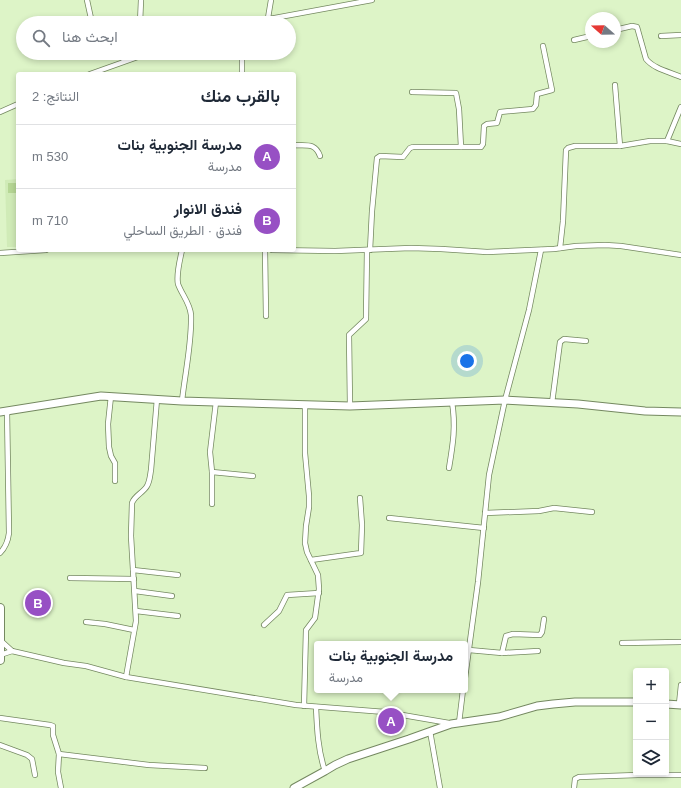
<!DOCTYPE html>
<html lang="ar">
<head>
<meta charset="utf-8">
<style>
  body { margin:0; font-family:Helvetica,Vazirmatn,sans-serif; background:#f6f6f7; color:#1f2937; direction:rtl }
  .controls { position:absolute; right:12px; bottom:12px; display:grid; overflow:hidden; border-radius:4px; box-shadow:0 2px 6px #0003 }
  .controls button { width:36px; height:36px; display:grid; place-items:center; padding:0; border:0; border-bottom:1px solid #e0e1e3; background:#fff; color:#1f2937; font:20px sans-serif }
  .compass { position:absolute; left:585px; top:12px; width:36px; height:36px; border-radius:50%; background:#fff; box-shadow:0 2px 6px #0003; rotate:290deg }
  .you { position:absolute; left:467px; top:361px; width:14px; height:14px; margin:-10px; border:3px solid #fff; border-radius:50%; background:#1a73e8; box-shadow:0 0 0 6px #1a73e833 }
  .badge { display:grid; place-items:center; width:26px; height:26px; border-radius:50%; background:#9750c4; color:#fff; font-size:13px; font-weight:700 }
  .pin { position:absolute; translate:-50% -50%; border:2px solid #fff; box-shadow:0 1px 4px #0006 }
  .popup { position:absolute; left:314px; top:641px; width:154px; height:52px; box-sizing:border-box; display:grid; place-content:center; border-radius:4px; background:#fff; filter:drop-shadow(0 1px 3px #0005); font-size:13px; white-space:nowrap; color:#747a83 }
  .popup b { font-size:15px; color:#1f2937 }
  .popup::after { content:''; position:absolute; left:50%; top:100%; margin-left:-8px; border:8px solid transparent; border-top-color:#fff }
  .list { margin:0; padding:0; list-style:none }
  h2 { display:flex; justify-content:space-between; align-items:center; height:52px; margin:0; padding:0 16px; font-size:17px }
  h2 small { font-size:13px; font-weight:400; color:#747a83 }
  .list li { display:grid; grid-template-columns:26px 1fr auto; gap:12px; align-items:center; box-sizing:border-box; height:64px; padding:0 16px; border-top:1px solid #e0e1e3 }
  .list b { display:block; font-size:15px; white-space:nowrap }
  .list p { margin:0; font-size:13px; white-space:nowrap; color:#747a83 }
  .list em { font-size:13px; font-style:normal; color:#747a83 }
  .icon { flex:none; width:22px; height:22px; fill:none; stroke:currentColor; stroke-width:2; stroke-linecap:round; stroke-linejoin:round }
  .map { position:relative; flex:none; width:681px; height:788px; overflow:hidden; direction:ltr }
  .search { position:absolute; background:#fff; box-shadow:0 2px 6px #0003; left:16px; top:16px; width:280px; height:44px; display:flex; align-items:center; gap:10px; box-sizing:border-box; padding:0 14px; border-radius:22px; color:#747a83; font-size:15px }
  .panel { position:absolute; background:#fff; box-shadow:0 2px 6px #0003; left:16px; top:72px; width:280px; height:180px; border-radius:4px; direction:rtl }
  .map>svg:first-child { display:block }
</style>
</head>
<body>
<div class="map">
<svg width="681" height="788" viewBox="0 0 681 788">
  <rect width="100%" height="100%" fill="#ddf4c7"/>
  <path fill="#d0ebb7" d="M 18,179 L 18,247 L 7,247 L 5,180 Z"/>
  <rect fill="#b6d795" x="8" y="183" width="10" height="10"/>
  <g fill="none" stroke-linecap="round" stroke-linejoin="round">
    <defs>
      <g id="street">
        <path d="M 87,0 L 92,23"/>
        <path d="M 268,18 L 271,0"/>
        <path d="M 140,23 L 141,0"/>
        <path d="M 247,23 L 372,0"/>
        <path d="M 615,30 L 632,26 L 637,27 L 646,59 C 654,69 670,72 681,77"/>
        <path d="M 661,36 L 681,35"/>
        <path d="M 574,40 L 591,36"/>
        <path d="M 122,53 L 124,61"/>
        <path d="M 242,53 L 242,74"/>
        <path d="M 90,74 L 149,53"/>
        <path d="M 615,85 L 620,146"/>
        <path d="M 412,92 L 456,93 L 459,109 L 461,147"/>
        <path d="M 0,112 L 18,104"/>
        <path d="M 667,141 L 681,144"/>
        <path d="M 294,145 C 306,146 315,142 320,156"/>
        <path d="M 560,248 L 563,221 L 566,150 L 568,148 L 575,146 L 620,146 L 650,141 L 667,141 L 681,107"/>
        <path d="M 182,250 C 180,260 176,274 178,284 C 182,295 190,303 191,315 C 192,343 185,373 182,401"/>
        <path d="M 265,250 L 266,316"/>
        <path d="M 272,250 L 335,251 L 411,248 L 441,249 L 487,252 L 554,249 L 576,246 L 605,245 L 621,246 L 681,255"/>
        <path d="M 370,250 L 372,211 L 377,158 L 380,156 L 403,157 L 410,148 L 413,147 L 481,147 L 483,144 L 484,126 L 487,124 L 497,123 L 500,112 L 533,109 L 536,105 L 537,94 L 552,90 L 543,46"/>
        <path d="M 0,253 L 46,250"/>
        <path d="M 111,396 L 108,424 L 109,447 L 111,456 L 115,463 L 115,481"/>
        <path d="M 552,403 L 560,342 L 564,339 L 586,341"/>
        <path d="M 350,406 L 349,335 L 366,319 L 367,250"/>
        <path d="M 449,468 C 453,444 456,426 452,402"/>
        <path d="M 212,472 L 253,476"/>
        <path d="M 212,504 L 212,472 L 210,452 L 216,402"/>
        <path d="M 485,513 L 539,511 L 554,508 L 592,512"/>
        <path d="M 389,518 L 484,528"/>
        <path d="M 0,553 C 6,547 8,541 9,533 L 7,411"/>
        <path d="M 311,560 L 361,553 L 362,525 L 360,498"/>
        <path d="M 133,570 L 178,575"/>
        <path d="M 70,578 L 134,579"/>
        <path d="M 135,591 L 172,596"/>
        <path d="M 136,611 L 178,616"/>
        <path d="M 86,622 L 105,624 L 134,630"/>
        <path d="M 264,625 L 279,611 L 287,595 L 319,593"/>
        <path d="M 0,640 L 12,651 L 64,663 L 86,666 L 126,677 L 296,705 L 385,712 L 449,723"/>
        <path d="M 622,643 L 681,642"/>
        <path d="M 469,650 L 502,653 L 538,651"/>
        <path d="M 502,653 L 506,636 L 513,634 L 540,635 L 542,632 L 544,619"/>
        <path d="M 0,655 L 12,651"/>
        <path d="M 126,677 L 136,621 L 131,536 L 132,503 C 135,495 143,493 147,486 C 150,481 150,475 151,470 L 157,399"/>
        <path d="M 465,678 L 478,582 L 489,475 L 505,400 L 529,310 L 541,250"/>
        <path d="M 679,704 L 681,685"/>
        <path d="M 304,706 L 306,630 L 315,618 L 319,589 L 318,575 L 307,552 L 305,543 L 306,526 L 309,507 L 309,496 L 305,453 L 305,405"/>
        <path d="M 316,707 C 317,729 318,751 325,771"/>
        <path d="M 0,718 L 50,725 L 53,726 L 53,735 L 59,754 L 58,772 L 61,788"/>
        <path d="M 459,723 L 463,690"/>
        <path d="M 430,731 L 440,788"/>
        <path d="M 0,745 L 27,755 L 32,759 L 35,775"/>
        <path d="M 59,754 L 149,765 L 205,768"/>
        <path d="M 574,788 L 575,779 L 579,777 L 638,775 L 681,775"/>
      </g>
      <g id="secondary">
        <path d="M 0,412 L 101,396 L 182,401 L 350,406 L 505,400 L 578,404 L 645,411 L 681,412"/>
        <path d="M 666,704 L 681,705"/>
        <path d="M 294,788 L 325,771 L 335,765 L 348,759 L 409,739 L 451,724 L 499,717 L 537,706 L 553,704 L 575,702 L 636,702"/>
      </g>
      <path id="highway" d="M 0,608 L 0,660"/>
    </defs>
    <use href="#street" stroke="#748860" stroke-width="6"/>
    <use href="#secondary" stroke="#748860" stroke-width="9"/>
    <use href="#highway" stroke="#748860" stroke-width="10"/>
    <use href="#street" stroke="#fff" stroke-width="4.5"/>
    <use href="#secondary" stroke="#fff" stroke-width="7"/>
    <use href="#highway" stroke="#fff" stroke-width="8"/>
  </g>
</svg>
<div class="controls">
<button>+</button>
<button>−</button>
<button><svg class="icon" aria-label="layers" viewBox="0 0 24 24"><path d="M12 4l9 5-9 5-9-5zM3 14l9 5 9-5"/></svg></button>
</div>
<svg class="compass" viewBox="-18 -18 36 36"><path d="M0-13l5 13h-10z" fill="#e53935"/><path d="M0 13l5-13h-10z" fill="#747a83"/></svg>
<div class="you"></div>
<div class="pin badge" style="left:391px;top:721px">A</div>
<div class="popup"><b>مدرسة الجنوبية بنات</b>مدرسة</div>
<div class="pin badge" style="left:38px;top:603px">B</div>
<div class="search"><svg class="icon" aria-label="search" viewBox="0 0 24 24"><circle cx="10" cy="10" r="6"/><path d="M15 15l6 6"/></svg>ابحث هنا</div>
<section class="panel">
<h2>بالقرب منك<small>النتائج: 2</small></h2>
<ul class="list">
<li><span class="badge">A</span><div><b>مدرسة الجنوبية بنات</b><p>مدرسة</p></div><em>530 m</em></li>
<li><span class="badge">B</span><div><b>فندق الانوار</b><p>فندق · الطريق الساحلي</p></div><em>710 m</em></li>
</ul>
</section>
</div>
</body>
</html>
